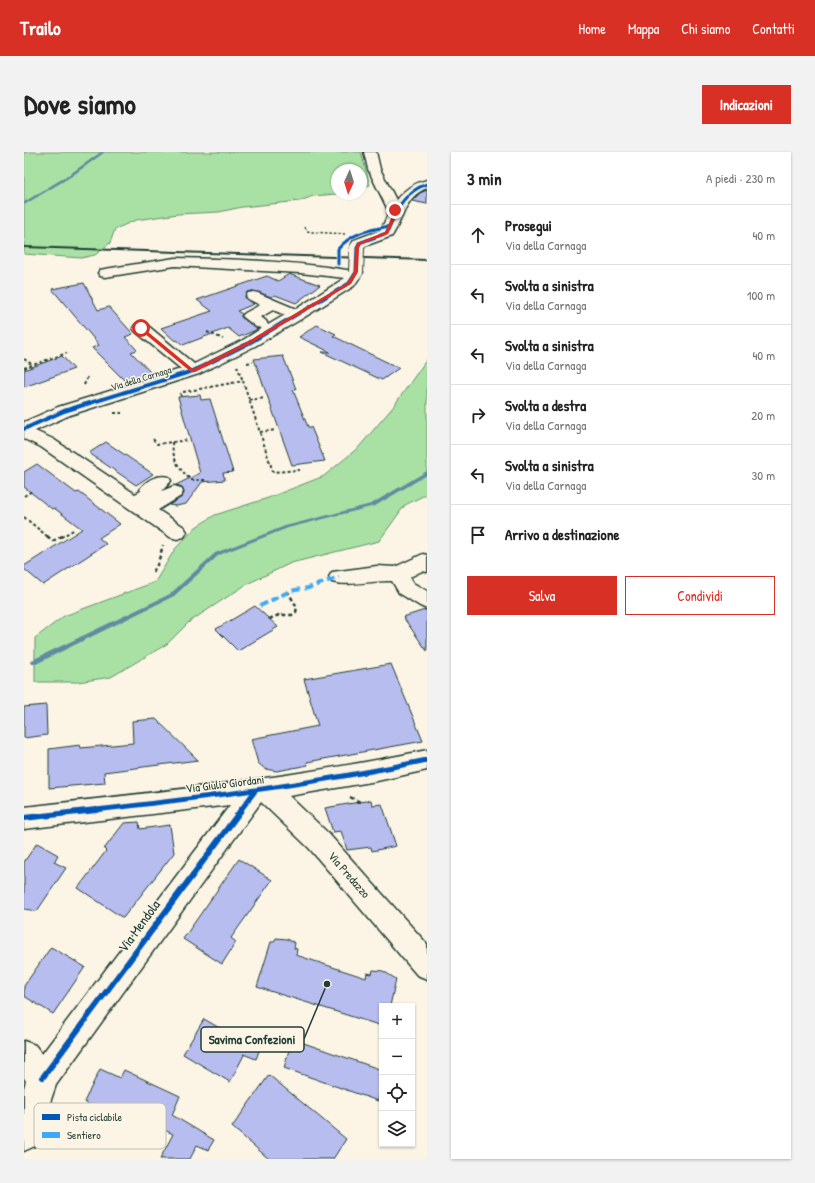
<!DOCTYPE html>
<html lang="it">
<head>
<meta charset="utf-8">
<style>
  body { margin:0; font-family:"Patrick Hand",sans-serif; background:#f2f2f2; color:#222 }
  .controls { position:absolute; right:12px; bottom:12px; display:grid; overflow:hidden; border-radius:0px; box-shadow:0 1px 3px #0004 }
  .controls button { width:36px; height:36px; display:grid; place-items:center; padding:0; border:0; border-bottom:1px solid #e0e0e0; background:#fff; color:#222; font:20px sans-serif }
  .compass { position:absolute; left:307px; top:12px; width:36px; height:36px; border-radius:50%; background:#fff; box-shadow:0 1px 3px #0004; rotate:184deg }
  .stop { position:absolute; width:12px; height:12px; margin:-9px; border:3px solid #d93025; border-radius:50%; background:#fff }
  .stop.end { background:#d93025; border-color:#fff; box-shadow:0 1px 4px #0008 }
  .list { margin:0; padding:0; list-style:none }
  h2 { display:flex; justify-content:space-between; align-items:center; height:52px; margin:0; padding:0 16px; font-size:17px }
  h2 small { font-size:13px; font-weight:400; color:#767676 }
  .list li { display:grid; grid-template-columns:26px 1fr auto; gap:12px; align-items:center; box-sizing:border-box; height:60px; padding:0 16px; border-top:1px solid #e0e0e0 }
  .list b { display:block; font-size:15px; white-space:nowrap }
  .list p { margin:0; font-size:13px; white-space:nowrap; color:#767676 }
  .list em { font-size:13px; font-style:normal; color:#767676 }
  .actions { display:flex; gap:8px; padding:12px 16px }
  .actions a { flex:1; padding:9px 0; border:1px solid #d93025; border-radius:0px; text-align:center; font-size:14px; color:#d93025 }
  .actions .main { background:#d93025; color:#fff }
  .icon { flex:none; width:22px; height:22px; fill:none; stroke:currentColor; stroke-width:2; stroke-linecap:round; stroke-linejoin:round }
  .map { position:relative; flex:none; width:403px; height:1007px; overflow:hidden; border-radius:0px }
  header { display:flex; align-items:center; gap:24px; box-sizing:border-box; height:56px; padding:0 20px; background:#d93025; color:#fff }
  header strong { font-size:19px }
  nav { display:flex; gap:22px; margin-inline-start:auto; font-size:14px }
  .intro { display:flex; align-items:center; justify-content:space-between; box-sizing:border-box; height:96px; padding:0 24px }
  h1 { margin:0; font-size:28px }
  .button { padding:10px 18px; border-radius:0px; background:#d93025; color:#fff; font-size:14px; font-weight:700 }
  main { display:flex; gap:24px; padding:0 24px }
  aside { flex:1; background:#fff; border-radius:0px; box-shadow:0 1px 3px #0004 }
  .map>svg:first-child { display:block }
</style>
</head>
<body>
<header>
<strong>Trailo</strong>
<nav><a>Home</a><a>Mappa</a><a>Chi siamo</a><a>Contatti</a></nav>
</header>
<div class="intro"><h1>Dove siamo</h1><a class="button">Indicazioni</a></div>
<main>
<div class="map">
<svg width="403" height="1007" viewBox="0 0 403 1007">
  <rect width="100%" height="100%" fill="#fcf5e5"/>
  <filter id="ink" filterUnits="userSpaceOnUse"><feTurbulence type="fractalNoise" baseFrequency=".025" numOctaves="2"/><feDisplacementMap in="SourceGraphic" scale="8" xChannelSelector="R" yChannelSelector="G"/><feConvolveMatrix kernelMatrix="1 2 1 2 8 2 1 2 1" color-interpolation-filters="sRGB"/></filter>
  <g filter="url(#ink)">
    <g fill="#a9e1a4" stroke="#648f6c">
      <path d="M 0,0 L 337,0 L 346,33 L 337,36 L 337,18 L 313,18 L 313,42 L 289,44 L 276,49 L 218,55 L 195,60 L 154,62 L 112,68 L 91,77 L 86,91 L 71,103 L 57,106 L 0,102 Z"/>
      <path d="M 403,207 L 403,342 L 381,353 L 355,389 L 267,411 L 223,432 L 165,470 L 143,492 L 87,525 L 54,530 L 11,530 L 11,486 L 40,464 L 131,430 L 151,397 L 172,375 L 191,363 L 244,346 L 300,324 L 335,295 L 369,255 Z"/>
    </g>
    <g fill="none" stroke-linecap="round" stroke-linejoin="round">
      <g fill="#608ca0" fill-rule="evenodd">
        <path d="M 77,0 L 81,0 L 48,24 L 0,53 L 0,50 L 46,22 Z"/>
        <path d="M 403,319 L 403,323 L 351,354 L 264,376 L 195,403 L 150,444 L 12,512 L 8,512 L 7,510 L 8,508 L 146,442 L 191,401 L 261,374 L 347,352 Z"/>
      </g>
    </g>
    <g fill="#b8bdef" stroke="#1f3d34">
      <path d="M 403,38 L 403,52 L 388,49 L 396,41 Z"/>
      <path d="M 265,122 L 296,133 L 272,151 L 251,143 L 247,145 L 229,139 L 223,140 L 221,145 L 223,148 L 230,152 L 213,159 L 218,162 L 217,165 L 234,177 L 232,178 L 215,185 L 204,176 L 159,193 L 153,188 L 151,189 L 137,176 L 188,159 L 173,148 L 243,124 L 254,129 Z"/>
      <path d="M 60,131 L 74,158 L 85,155 L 109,182 L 101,185 L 113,198 L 107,200 L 130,224 L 104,232 L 68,196 L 75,193 L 28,137 Z"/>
      <path d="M 293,173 L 312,182 L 309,184 L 375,216 L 358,228 L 298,200 L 306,200 L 275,185 Z"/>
      <path d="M 38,204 L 50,217 L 0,235 L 0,218 Z"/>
      <path d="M 259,204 L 272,237 L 269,238 L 284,275 L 287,275 L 301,309 L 268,313 L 230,207 Z"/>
      <path d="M 176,243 L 177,248 L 186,247 L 209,320 L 199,321 L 201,328 L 178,330 L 162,352 L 152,354 L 145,353 L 158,345 L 160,341 L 158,335 L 152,333 L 176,321 L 154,245 Z"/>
      <path d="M 82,290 L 129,322 L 112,333 L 65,301 Z"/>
      <path d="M 13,312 L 52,341 L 55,340 L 96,372 L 75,386 L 82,392 L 19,433 L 0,417 L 0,414 L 58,377 L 30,356 L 28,357 L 0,335 L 0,320 Z"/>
      <path d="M 231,454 L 254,475 L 214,499 L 192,477 Z"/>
      <path d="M 401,458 L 403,458 L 403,499 L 379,465 Z"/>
      <path d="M 367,512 L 399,589 L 283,610 L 284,613 L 253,619 L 241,617 L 234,611 L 227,587 L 294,574 L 280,527 Z"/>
      <path d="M 22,553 L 23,583 L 0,586 L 0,555 Z"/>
      <path d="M 132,567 L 174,608 L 80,620 L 81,631 L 25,636 L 25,597 L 56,593 L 57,596 L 109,591 L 108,569 Z"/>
      <path d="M 347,648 L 348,653 L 358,652 L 372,694 L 348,699 L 347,695 L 323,698 L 317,679 L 309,680 L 301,656 Z"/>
      <path d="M 115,670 L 116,677 L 146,673 L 150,701 L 99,766 L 54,736 L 82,699 L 80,697 L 100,671 Z"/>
      <path d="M 13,691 L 34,703 L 30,710 L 42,716 L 13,759 L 0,757 L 0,710 Z"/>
      <path d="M 215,707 L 248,728 L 207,786 L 212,790 L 198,812 L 159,787 Z"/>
      <path d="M 252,786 L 263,787 L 271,791 L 270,796 L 273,797 L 272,803 L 342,826 L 343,821 L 348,822 L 349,818 L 359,819 L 372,827 L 366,854 L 358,854 L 358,874 L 233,835 L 247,790 L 250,790 Z"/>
      <path d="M 27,795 L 61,815 L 29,862 L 0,844 L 0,834 Z"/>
      <path d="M 180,867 L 235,899 L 232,907 L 219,902 L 220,903 L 206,930 L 159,902 Z"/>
      <path d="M 268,887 L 358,918 L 358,930 L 354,949 L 260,916 Z"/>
      <path d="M 76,917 L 96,926 L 100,918 L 156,944 L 148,963 L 190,988 L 184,998 L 173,993 L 166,1007 L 136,1007 L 149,982 L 112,964 L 108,973 L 60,950 Z"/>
      <path d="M 245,923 L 322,987 L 309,1007 L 245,1007 L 208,975 Z"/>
    </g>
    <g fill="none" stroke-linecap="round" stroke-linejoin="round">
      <defs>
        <g id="minor">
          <path d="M 340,0 L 352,0 L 356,17 L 372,48 C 381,37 390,31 403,28 L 403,36 C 380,45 380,66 368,84 L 341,94 L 338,99 L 333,100 L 328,99 L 326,96 L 330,88 L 357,78 L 365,60 L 344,17 Z"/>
          <path d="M 151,106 C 208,107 267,109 323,118 C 328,119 331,115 337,117 L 339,120 L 330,134 L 279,166 L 231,194 L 175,222 L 46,263 L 11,279 L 29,287 L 111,342 L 117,339 L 116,337 C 122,328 134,322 145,325 L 147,329 L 138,339 L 150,334 L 157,336 L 159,340 L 157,344 L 134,358 L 160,375 L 163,380 L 160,385 L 153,387 L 146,385 L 17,295 L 0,287 L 0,270 L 34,255 L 157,217 L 111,179 L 109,176 L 111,173 L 117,171 L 123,173 L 170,212 L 219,188 L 238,176 L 232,175 L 218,164 L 221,161 L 236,153 L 224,147 L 222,144 L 224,141 L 229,140 L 234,141 L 272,157 L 321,126 L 276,121 L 151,114 L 81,125 L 76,124 L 74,121 L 76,118 L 81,117 ZM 249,158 L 261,163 L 244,173 L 242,169 L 237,165 Z"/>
          <path d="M 399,402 L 403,403 L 403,420 L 398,419 L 386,425 L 389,431 L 403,439 L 403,457 L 396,454 L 375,441 L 368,429 C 349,428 325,435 308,430 L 305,425 L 308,420 L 353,414 L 371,415 Z"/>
          <path d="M 403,598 L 403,618 L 353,629 L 265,644 L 303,680 L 403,792 L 403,827 L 393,823 L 285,696 L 237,650 L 32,933 L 11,994 L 0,999 L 0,936 L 2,929 L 0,926 L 0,889 L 11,893 L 18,902 L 206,653 L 0,677 L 0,655 C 135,640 270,626 403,598 Z"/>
        </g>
      </defs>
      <use href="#minor" stroke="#1f3d34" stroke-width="3"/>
      <path stroke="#1f3d34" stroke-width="1.5" stroke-dasharray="2.5 2" stroke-linecap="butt" d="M 281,75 L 283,79 L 288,80 L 321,82"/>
      <g stroke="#1f3d34" stroke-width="2" stroke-dasharray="3 2.5" stroke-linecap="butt">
        <path d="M 183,180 L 199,187"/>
        <path d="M 0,207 L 9,213"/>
        <path d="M 223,211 L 229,210"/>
        <path d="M 213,214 L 219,229"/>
        <path d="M 0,216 L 43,201"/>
        <path d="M 60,233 L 64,224"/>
        <path d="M 159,240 L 219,229 L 249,320 L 276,318"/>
        <path d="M 156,241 L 158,246"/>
        <path d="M 225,248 L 241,246"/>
        <path d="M 90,261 L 98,261"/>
        <path d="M 236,280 L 252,278"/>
        <path d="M 129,287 L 133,292 L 164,288"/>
        <path d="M 148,290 C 149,308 154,316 167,328 L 182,328"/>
        <path d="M 0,344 L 8,339"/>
        <path d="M 0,365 L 24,385"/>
        <path d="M 37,385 L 51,377"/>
      </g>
      <g stroke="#1f3d34" stroke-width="2.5" stroke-dasharray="4 3" stroke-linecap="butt">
        <path d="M 23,384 L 29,389 L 38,384"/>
        <path d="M 129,420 L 134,411 L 139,393"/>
        <path d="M 245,467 L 255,463 L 268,463 L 272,460 L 273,455 L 264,440"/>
        <path d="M 326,645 L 336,650"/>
      </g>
      <use href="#minor" fill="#fcf5e5" fill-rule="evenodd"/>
      <path stroke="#1f3d34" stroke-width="2" d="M 0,95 L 403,108"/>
      <defs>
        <path id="minor-bridge" d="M 332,120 L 333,96"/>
      </defs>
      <use href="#minor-bridge" stroke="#1f3d34" stroke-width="16" stroke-linecap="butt"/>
      <use href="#minor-bridge" stroke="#fcf5e5" stroke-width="14"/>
      <path stroke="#3fa9f5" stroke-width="4" stroke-dasharray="8 4" stroke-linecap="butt" d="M 236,454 L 266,439 L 284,436 L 315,425"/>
      <defs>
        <g id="cycleway-far3">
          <path d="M 314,112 L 314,97 C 328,80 346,78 366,74"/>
          <path d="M 261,170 L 325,131 L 332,120 L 333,96 L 335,91 L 363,81 C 373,58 378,41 403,32"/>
        </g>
        <path id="cycleway-far2" d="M 0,277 L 40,259 L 169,219 L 225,191 L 262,169"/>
        <g id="cycleway-far1">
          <path d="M 63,659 C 177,646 290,632 403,608"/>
          <path d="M 216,659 L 231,639"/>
        </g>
        <g id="cycleway">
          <path d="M 0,666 L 72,658"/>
          <path d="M 19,925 L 217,658"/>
        </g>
      </defs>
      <use href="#cycleway-far3" stroke="#fcf5e5" stroke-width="4.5"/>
      <use href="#cycleway-far2" stroke="#fcf5e5" stroke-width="6"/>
      <use href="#cycleway-far1" stroke="#fcf5e5" stroke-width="8"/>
      <use href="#cycleway" stroke="#fcf5e5" stroke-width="9"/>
      <use href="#cycleway-far3" stroke="#0057b8" stroke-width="3"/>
      <use href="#cycleway-far2" stroke="#0057b8" stroke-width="4"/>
      <use href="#cycleway-far1" stroke="#0057b8" stroke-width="5"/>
      <use href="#cycleway" stroke="#0057b8" stroke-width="6"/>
    </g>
  </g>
  <path fill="#d93025" d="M 371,56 L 374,60 L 364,82 L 337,92 L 335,96 L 334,120 L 327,132 L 226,192 L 171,220 L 167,220 L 114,176 L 118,175 L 169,217 L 223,190 L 323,131 L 330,120 L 331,96 L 333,91 L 361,80 L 370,60 L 369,58 Z"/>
  <g text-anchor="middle" stroke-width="3" stroke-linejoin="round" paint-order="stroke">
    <g font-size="10" fill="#1f3d34" stroke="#fcf5e5">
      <text transform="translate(117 226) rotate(-17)" y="4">Via della Carnaga</text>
    </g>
    <g font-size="12" fill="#1f3d34" stroke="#fcf5e5">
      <text transform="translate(201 632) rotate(-7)" y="4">Via Giulio Giordani</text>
      <text transform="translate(325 723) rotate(49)" y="4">Via Predazzo</text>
    </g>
    <g font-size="14" fill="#1f3d34" stroke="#fcf5e5">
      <text transform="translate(115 774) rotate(-54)" y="5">Via Mendola</text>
    </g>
  </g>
  <rect x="10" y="951" width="132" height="46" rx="6" fill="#fcf5e5" stroke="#babeb0" stroke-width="1"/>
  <rect x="18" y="962" width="18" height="6" fill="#0057b8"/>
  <rect x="18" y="980" width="18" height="6" fill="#3fa9f5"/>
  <g font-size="11" fill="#1f3d34">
    <text x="43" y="969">Pista ciclabile</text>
    <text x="43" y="987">Sentiero</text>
  </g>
  <path fill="none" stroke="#1f3d34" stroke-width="1.5" d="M303 832L280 887"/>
  <circle fill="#1f3d34" stroke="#fcf5e5" stroke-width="1.5" cx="303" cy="832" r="4"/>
  <rect fill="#fcf5e5" stroke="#1f3d34" stroke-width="1.5" x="177" y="875" width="103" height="25" rx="4"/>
  <g font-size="13" text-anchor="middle" font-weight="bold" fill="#1f3d34">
    <text x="228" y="892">Savima Confezioni</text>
  </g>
</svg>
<div class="controls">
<button>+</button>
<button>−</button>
<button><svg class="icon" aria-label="locate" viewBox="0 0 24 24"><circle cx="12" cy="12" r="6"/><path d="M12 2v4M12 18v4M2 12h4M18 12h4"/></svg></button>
<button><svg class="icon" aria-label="layers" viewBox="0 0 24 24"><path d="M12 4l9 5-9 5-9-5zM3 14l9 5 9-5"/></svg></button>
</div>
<svg class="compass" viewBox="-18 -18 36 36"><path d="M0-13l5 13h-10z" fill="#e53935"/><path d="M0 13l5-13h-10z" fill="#767676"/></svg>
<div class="stop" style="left:117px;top:176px"></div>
<div class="stop end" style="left:371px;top:58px"></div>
</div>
<aside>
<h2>3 min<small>A piedi · 230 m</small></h2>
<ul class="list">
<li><svg class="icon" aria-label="ahead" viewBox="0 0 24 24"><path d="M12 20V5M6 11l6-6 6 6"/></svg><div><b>Prosegui</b><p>Via della Carnaga</p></div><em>40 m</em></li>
<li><svg class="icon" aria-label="left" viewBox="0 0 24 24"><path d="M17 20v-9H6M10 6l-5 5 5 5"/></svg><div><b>Svolta a sinistra</b><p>Via della Carnaga</p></div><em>100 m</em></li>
<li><svg class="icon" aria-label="left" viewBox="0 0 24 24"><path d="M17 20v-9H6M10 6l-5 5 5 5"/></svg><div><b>Svolta a sinistra</b><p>Via della Carnaga</p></div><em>40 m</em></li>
<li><svg class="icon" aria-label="right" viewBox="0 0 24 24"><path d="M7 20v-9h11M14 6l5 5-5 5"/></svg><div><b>Svolta a destra</b><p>Via della Carnaga</p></div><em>20 m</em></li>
<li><svg class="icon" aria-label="left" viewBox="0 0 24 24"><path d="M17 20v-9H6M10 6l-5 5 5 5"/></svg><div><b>Svolta a sinistra</b><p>Via della Carnaga</p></div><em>30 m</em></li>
<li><svg class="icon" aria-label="arrive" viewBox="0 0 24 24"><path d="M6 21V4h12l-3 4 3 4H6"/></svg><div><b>Arrivo a destinazione</b></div></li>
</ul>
<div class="actions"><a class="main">Salva</a><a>Condividi</a></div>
</aside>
</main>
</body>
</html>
